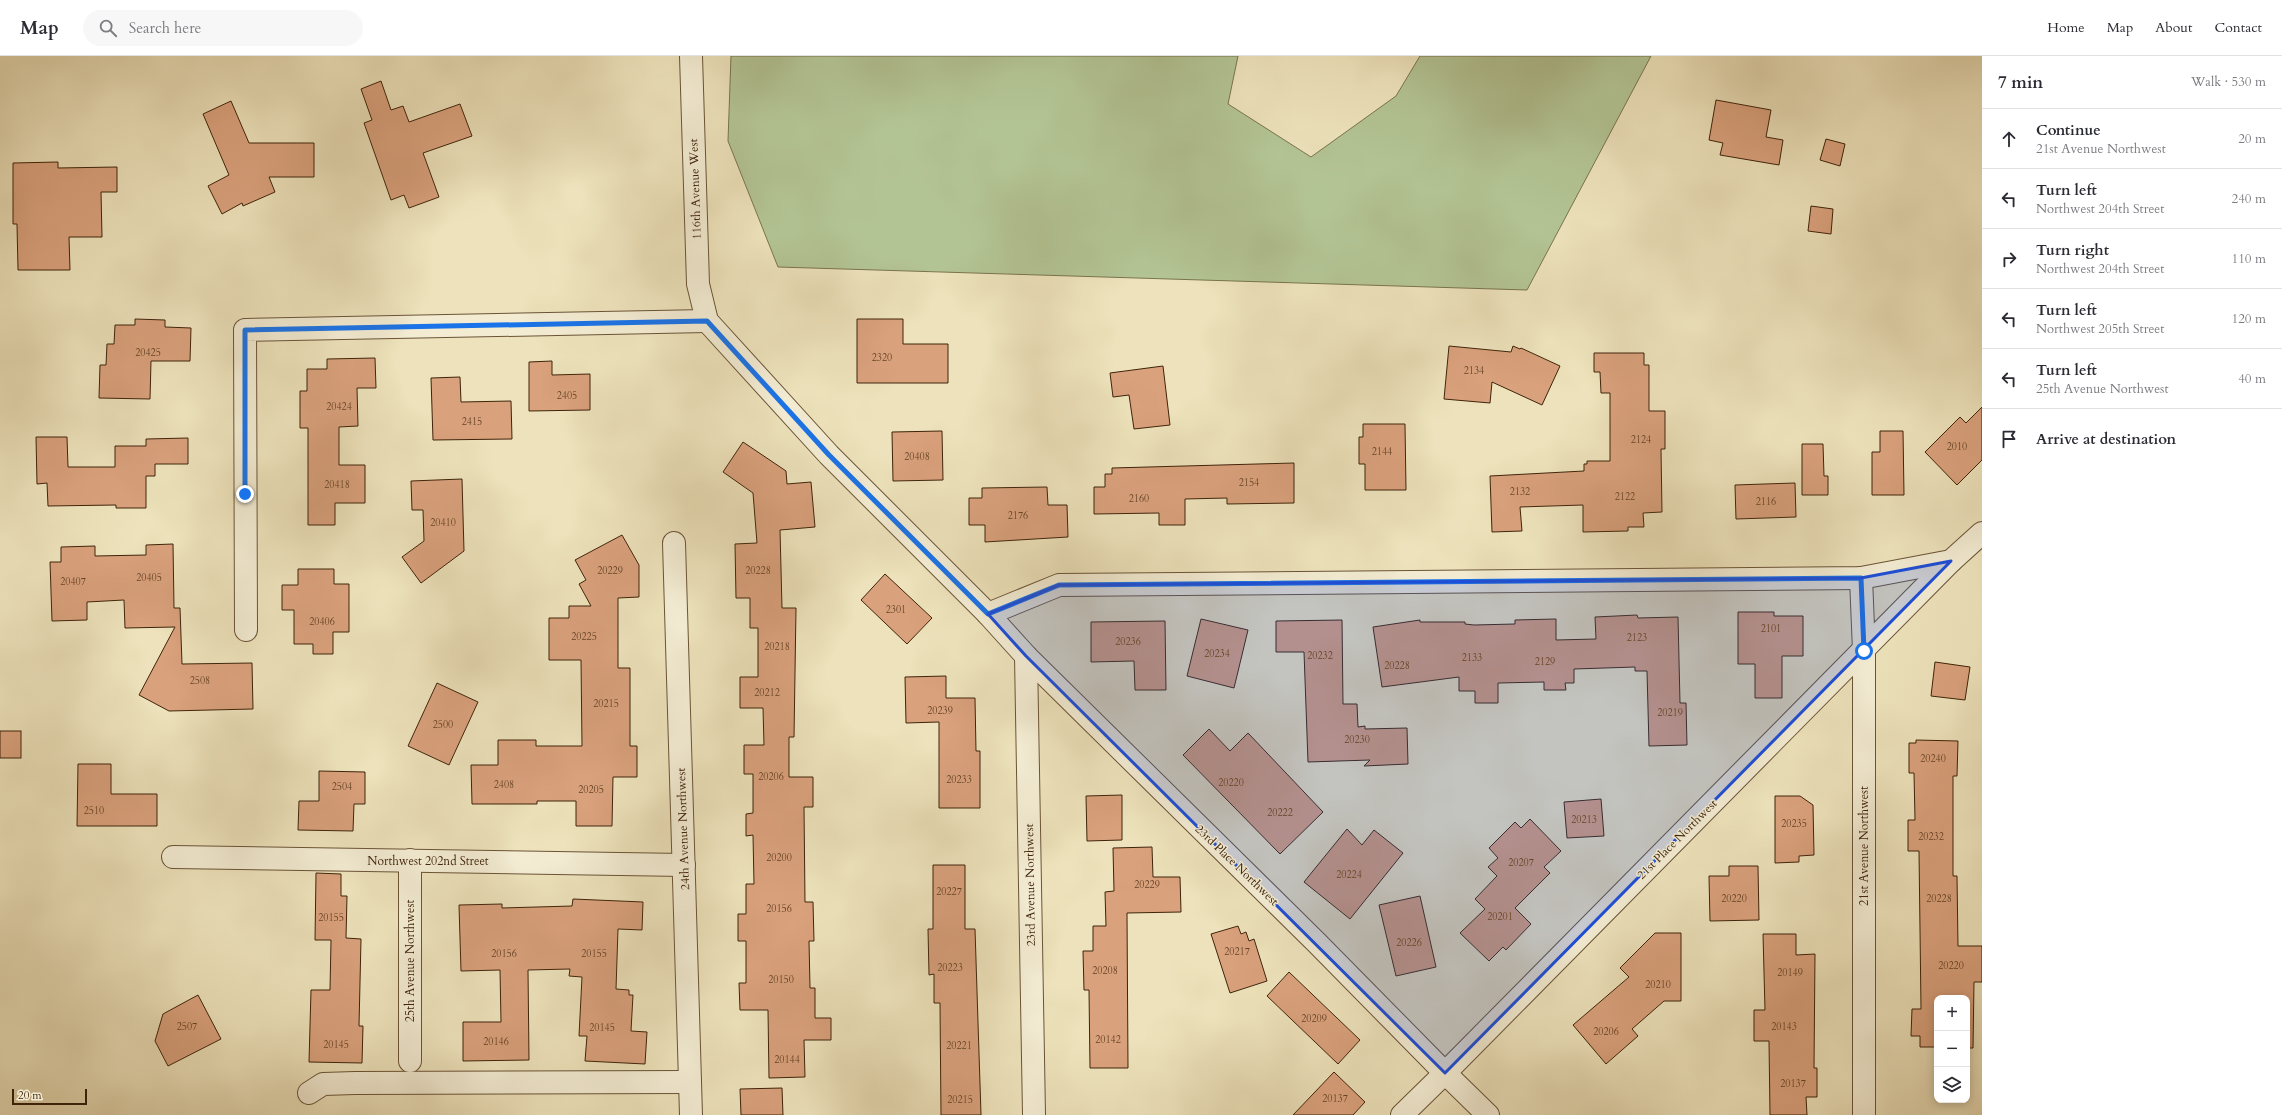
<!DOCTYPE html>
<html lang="en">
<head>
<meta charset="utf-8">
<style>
  body { margin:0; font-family:Cardo,serif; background:#f7f7f7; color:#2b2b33 }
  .controls { position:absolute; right:12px; bottom:12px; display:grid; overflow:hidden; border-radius:8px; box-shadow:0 2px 10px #0003 }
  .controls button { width:36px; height:36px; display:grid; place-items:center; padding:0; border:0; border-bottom:1px solid #e1e1e2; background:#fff; color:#2b2b33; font:20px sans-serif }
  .scale { position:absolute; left:12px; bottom:10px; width:75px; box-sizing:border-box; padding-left:4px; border:2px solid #3f240a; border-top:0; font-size:11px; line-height:14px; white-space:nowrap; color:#3f240a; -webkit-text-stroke:3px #f3ecd3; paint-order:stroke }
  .stop { position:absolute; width:12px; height:12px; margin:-9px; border:3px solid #1a73e8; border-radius:50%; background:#fff }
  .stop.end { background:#1a73e8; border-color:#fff; box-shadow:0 1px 4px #0008 }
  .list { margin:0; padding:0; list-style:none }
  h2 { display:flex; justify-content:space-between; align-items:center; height:52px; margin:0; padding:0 16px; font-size:17px }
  h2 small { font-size:13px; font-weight:400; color:#7c7c81 }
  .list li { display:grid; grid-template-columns:26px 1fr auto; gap:12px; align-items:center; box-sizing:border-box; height:60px; padding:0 16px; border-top:1px solid #e1e1e2 }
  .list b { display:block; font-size:15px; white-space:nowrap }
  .list p { margin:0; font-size:13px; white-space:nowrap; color:#7c7c81 }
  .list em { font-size:13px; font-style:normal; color:#7c7c81 }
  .icon { flex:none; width:22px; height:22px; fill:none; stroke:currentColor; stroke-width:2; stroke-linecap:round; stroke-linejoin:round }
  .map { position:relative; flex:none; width:1982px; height:1059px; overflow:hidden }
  header { display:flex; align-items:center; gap:24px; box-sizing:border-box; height:56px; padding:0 20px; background:#fff; border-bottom:1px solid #e1e1e2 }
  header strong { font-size:19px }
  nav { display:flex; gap:22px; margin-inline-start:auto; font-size:14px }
  .search { width:280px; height:36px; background:#f7f7f7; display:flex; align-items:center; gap:10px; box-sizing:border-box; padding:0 14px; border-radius:22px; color:#7c7c81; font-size:15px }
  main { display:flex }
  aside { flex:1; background:#fff }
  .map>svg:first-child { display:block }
</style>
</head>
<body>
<header>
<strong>Map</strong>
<div class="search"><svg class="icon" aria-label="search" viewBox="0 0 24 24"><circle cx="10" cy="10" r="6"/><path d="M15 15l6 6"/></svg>Search here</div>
<nav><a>Home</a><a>Map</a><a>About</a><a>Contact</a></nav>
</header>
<main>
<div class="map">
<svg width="1982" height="1059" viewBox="0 0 1982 1059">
  <rect width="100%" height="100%" fill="#ede2bb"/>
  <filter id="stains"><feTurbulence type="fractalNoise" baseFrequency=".005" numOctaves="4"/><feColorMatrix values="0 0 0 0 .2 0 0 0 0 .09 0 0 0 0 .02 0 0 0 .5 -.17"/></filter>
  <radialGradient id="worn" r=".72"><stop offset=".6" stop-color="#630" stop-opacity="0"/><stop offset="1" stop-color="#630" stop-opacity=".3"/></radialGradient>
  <path fill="#b3c494" stroke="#79744f" d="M 731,0 L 1238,0 L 1228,48 L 1311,101 L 1396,40 L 1420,0 L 1651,0 L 1527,234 L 778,211 L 728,85 Z"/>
  <g fill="#d9a17c" stroke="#3f240a">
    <path d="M 381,25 L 391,54 L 403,50 L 409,66 L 460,48 L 472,80 L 423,97 L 439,141 L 409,152 L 404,139 L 391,144 L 364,67 L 372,64 L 361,33 Z"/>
    <path d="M 1716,44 L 1771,54 L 1766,81 L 1783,84 L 1779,109 L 1720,99 L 1723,87 L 1709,84 Z"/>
    <path d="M 231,45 L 249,87 L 314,87 L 314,121 L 269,121 L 275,136 L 243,150 L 242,147 L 222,158 L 208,130 L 229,119 L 203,58 Z"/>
    <path d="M 1826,83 L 1845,88 L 1840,110 L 1820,104 Z"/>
    <path d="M 58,106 L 58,112 L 117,111 L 117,136 L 101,136 L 102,181 L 69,181 L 70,214 L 18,214 L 17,168 L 13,168 L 13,107 Z"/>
    <path d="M 1811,150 L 1833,153 L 1831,178 L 1808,175 Z"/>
    <path d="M 135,263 L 165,264 L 165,271 L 191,272 L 190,305 L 151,305 L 150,343 L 99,342 L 100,309 L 106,309 L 107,288 L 114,288 L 115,269 L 135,269 Z"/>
    <path d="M 857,263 L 903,263 L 903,288 L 948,288 L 948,327 L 857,327 Z"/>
    <path d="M 1449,290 L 1511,296 L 1513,290 L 1520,293 L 1521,292 L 1560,310 L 1542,349 L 1492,326 L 1490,347 L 1444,343 Z"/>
    <path d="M 1594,297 L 1644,297 L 1644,309 L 1649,309 L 1649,355 L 1665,355 L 1665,393 L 1661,393 L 1662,456 L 1643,457 L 1644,471 L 1628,471 L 1628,475 L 1583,476 L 1583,449 L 1520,451 L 1522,475 L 1492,476 L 1490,420 L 1584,415 L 1584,408 L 1587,408 L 1587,405 L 1610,405 L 1610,337 L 1601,337 L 1600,316 L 1594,316 Z"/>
    <path d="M 375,302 L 376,332 L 357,332 L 358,370 L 339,371 L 339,409 L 365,409 L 365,447 L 335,447 L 335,469 L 308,469 L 308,372 L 300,372 L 300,335 L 307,335 L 307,313 L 327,313 L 327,303 Z"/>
    <path d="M 552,305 L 552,319 L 590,318 L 590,354 L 529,355 L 529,306 Z"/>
    <path d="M 1163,310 L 1170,369 L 1134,373 L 1129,339 L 1113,341 L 1110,317 Z"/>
    <path d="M 460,321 L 461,346 L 511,345 L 512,383 L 433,384 L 431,322 Z"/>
    <path d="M 1982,351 L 1982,404 L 1957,429 L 1925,396 L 1960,361 L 1966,367 Z"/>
    <path d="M 1363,368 L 1405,368 L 1406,434 L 1365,434 L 1365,408 L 1359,408 L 1359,381 L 1363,381 Z"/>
    <path d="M 942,375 L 943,424 L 893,425 L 892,376 Z"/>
    <path d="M 1880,375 L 1903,375 L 1904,439 L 1872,439 L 1872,396 L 1880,396 Z"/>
    <path d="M 36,381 L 67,381 L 68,411 L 115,411 L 115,390 L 146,390 L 146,383 L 188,382 L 188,408 L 155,408 L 155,420 L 146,420 L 146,452 L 116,452 L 116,449 L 48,450 L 47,427 L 37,428 Z"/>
    <path d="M 743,386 L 786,415 L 787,428 L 811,426 L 815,471 L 780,474 L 782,552 L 796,552 L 794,681 L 789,681 L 789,721 L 813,721 L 813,751 L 804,751 L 805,846 L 813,846 L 814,885 L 809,885 L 810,932 L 815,932 L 815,962 L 831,962 L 831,984 L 804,984 L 805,1021 L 769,1022 L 768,954 L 740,954 L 739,927 L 746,927 L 746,885 L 738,885 L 738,858 L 746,858 L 746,828 L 754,828 L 753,779 L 746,780 L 746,758 L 753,757 L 753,718 L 744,718 L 744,689 L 764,689 L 763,652 L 740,652 L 740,621 L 758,621 L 758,572 L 750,572 L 750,542 L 736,542 L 735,488 L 757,487 L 753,437 L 723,416 Z"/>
    <path d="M 1802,388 L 1823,388 L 1824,420 L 1828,420 L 1828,439 L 1802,439 Z"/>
    <path d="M 1294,407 L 1294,447 L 1227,448 L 1227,442 L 1185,443 L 1185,469 L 1159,469 L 1159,457 L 1094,458 L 1094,431 L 1105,431 L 1105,418 L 1112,418 L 1112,412 Z"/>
    <path d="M 462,423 L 464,495 L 421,527 L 402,501 L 424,485 L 423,454 L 412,454 L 411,425 Z"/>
    <path d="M 1795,427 L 1796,461 L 1736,463 L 1735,429 Z"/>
    <path d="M 1047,431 L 1048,449 L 1067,449 L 1068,481 L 985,486 L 985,469 L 969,469 L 969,442 L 982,442 L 982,432 Z"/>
    <path d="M 622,479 L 639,509 L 639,541 L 618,542 L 618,612 L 630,612 L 630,690 L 637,690 L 637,721 L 613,721 L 612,770 L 576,770 L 576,745 L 537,745 L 537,748 L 472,748 L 471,709 L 498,709 L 498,684 L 536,684 L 536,690 L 582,690 L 581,604 L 549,604 L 549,562 L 569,562 L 569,550 L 591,550 L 579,528 L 586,524 L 575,504 Z"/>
    <path d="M 173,488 L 174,552 L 180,552 L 182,608 L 252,607 L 253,653 L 169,655 L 139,639 L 175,571 L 125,572 L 124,544 L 87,546 L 87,564 L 52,565 L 50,506 L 61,506 L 61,491 L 95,490 L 95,500 L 146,499 L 146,489 Z"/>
    <path d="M 298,513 L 334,513 L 334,528 L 349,528 L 349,576 L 333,576 L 333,598 L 313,598 L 313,588 L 294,588 L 294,554 L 282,554 L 282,529 L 298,529 Z"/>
    <path d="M 885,518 L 932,562 L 907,588 L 861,544 Z"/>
    <path d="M 1738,556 L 1774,556 L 1774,560 L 1803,560 L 1803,600 L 1782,600 L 1782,642 L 1755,642 L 1755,608 L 1738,608 Z"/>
    <path d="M 1637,559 L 1638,562 L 1678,561 L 1680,647 L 1686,647 L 1687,689 L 1649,690 L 1647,615 L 1635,615 L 1635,611 L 1574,613 L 1574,627 L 1565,627 L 1566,634 L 1544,634 L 1544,626 L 1498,627 L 1498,647 L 1475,647 L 1475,635 L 1459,635 L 1459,621 L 1382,631 L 1373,571 L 1420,564 L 1420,566 L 1465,566 L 1465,568 L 1474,569 L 1515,568 L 1515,564 L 1556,563 L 1556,584 L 1596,583 L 1595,561 Z"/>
    <path d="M 1201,563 L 1248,574 L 1234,632 L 1187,620 Z"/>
    <path d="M 1342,564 L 1343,648 L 1357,648 L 1358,671 L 1365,670 L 1365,673 L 1407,672 L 1408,708 L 1364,710 L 1370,704 L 1308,706 L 1304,596 L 1276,596 L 1276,565 Z"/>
    <path d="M 1165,565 L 1166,634 L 1135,634 L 1134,605 L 1091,606 L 1091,566 Z"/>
    <path d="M 1935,606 L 1970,611 L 1965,644 L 1931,640 Z"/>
    <path d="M 946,620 L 946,642 L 975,642 L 976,695 L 980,695 L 980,752 L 939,752 L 939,666 L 906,667 L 905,621 Z"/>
    <path d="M 437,627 L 478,646 L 449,709 L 408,690 Z"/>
    <path d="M 1209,673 L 1230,695 L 1248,677 L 1323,756 L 1280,798 L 1183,699 Z"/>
    <rect x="0" y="675" width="21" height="27"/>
    <path d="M 1916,684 L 1958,685 L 1957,720 L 1953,720 L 1953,820 L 1957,820 L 1958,890 L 1982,890 L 1982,926 L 1974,926 L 1973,992 L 1967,992 L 1967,942 L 1937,942 L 1937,991 L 1920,991 L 1920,980 L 1911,980 L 1912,953 L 1921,953 L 1919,795 L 1908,795 L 1908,764 L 1915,764 L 1914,717 L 1909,717 L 1909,687 L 1916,687 Z"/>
    <path d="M 78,708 L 111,708 L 111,738 L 157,738 L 157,770 L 77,770 Z"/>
    <path d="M 319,715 L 365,716 L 365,748 L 354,748 L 353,775 L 298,774 L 299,745 L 319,745 Z"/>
    <path d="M 1122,739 L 1122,784 L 1087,785 L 1086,740 Z"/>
    <path d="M 1775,740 L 1800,740 L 1813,749 L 1814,799 L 1799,800 L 1799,806 L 1775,807 Z"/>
    <path d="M 1601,743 L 1604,780 L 1567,782 L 1564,746 Z"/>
    <path d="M 1530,763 L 1561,795 L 1544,811 L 1550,817 L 1515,852 L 1531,868 L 1506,894 L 1503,891 L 1489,905 L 1460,877 L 1485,853 L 1475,843 L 1497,820 L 1488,811 L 1498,802 L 1489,792 L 1515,766 L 1521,772 Z"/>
    <path d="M 1347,773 L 1362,789 L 1374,774 L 1403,797 L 1350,863 L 1304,826 Z"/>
    <path d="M 1152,791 L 1153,821 L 1180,821 L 1181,856 L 1127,857 L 1128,1012 L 1090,1012 L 1089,934 L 1084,934 L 1083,895 L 1093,895 L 1093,870 L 1106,870 L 1105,836 L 1114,835 L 1113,792 Z"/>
    <path d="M 933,809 L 965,809 L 965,873 L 975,873 L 981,1059 L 941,1059 L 940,947 L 934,947 L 934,918 L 929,919 L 928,873 L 933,873 Z"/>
    <path d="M 1729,810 L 1758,810 L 1759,864 L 1710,865 L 1709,820 L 1729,820 Z"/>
    <path d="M 316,817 L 341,818 L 341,840 L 347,840 L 346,882 L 361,883 L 359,970 L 363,970 L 362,1007 L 309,1006 L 311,934 L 330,934 L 331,884 L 315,884 Z"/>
    <path d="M 1420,840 L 1436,911 L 1396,920 L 1379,849 Z"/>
    <path d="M 573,843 L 643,846 L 642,874 L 618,873 L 616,933 L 629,934 L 629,939 L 633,939 L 631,975 L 647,976 L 645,1008 L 585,1005 L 587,980 L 579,980 L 582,921 L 569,920 L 570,913 L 528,914 L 529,1004 L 463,1005 L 463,966 L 501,966 L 500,914 L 461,915 L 459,849 L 502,848 L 502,852 L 572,850 Z"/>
    <path d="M 1238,870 L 1241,878 L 1246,876 L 1249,885 L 1254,883 L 1267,925 L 1230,937 L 1211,878 Z"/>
    <path d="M 1655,877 L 1681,877 L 1681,945 L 1664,945 L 1632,973 L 1638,980 L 1606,1008 L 1573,969 L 1629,921 L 1620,912 Z"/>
    <path d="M 1763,878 L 1796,878 L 1796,899 L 1815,898 L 1814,1012 L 1817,1012 L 1817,1041 L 1806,1041 L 1807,1059 L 1770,1059 L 1769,985 L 1754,985 L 1754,954 L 1765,954 Z"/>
    <path d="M 1289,916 L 1360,984 L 1338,1008 L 1267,940 Z"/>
    <path d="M 198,939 L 221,983 L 168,1010 L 155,985 L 163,958 Z"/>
    <path d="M 1334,1016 L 1365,1046 L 1353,1059 L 1293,1059 Z"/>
    <path d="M 782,1032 L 783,1059 L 741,1059 L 740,1033 Z"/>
  </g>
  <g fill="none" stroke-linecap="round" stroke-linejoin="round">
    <defs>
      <g id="minor">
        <path d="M 691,0 L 698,228 L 707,265 L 829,399 L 988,558 L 1026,600 L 1317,887 L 1445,1017 L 1402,1059"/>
        <path d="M 674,487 L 691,1059"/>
        <path d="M 1861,522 L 1864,595 L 1864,1059"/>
        <path d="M 988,558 L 1059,529 L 1861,522 L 1951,505 L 1982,477"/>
        <path d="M 246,574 L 245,274 L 707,265"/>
        <path d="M 1026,600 L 1034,1059"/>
        <path d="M 173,801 L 684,809"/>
        <path d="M 410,804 L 410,1005"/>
        <path d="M 309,1037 L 323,1028 L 355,1027 L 690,1026"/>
        <path d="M 1488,1059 L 1445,1017 L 1951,505"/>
      </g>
    </defs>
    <use href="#minor" stroke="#6a5436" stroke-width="24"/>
    <use href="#minor" stroke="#f3ecd3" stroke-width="22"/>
  </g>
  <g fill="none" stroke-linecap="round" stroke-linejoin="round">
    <path stroke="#1a73e8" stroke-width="5" d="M 245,438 L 245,274 L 707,265 L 829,399 L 988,558 L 1059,529 L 1861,522 L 1864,595"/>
  </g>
  <path fill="#1d4ed8" fill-opacity="0.2" stroke="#1d4ed8" stroke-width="3" stroke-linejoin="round" d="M 1951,505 L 1445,1017 L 1026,600 L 988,558 L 1059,529 L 1861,522 Z"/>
  <g text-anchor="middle" stroke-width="3" stroke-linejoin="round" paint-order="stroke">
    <g font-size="10" fill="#664326">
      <text x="148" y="300">20425</text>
      <text x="882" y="305">2320</text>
      <text x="1474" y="318">2134</text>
      <text x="567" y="343">2405</text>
      <text x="339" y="354">20424</text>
      <text x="472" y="369">2415</text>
      <text x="1641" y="387">2124</text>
      <text x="1957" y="394">2010</text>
      <text x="1382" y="399">2144</text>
      <text x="917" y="404">20408</text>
      <text x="1249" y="430">2154</text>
      <text x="337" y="432">20418</text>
      <text x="1520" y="439">2132</text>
      <text x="1625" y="444">2122</text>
      <text x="1139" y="446">2160</text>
      <text x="1766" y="449">2116</text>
      <text x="1018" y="463">2176</text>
      <text x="443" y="470">20410</text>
      <text x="610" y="518">20229</text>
      <text x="758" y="518">20228</text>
      <text x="149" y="525">20405</text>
      <text x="73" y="529">20407</text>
      <text x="896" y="557">2301</text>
      <text x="322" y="569">20406</text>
      <text x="1771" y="576">2101</text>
      <text x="584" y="584">20225</text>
      <text x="1637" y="585">2123</text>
      <text x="1128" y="589">20236</text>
      <text x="777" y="594">20218</text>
      <text x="1217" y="601">20234</text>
      <text x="1320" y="603">20232</text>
      <text x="1472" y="605">2133</text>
      <text x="1545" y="609">2129</text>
      <text x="1397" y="613">20228</text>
      <text x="200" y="628">2508</text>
      <text x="767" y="640">20212</text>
      <text x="606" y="651">20215</text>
      <text x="940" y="658">20239</text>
      <text x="1670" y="660">20219</text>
      <text x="443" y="672">2500</text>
      <text x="1357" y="687">20230</text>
      <text x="1933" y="706">20240</text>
      <text x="771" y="724">20206</text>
      <text x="959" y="727">20233</text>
      <text x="1231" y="730">20220</text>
      <text x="504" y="732">2408</text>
      <text x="342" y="734">2504</text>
      <text x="591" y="737">20205</text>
      <text x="94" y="758">2510</text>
      <text x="1280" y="760">20222</text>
      <text x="1584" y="767">20213</text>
      <text x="1794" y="771">20235</text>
      <text x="1931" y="784">20232</text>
      <text x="779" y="805">20200</text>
      <text x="1521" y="810">20207</text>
      <text x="1349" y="822">20224</text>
      <text x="1147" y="832">20229</text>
      <text x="949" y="839">20227</text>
      <text x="1734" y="846">20220</text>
      <text x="1939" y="846">20228</text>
      <text x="779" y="856">20156</text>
      <text x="1500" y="864">20201</text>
      <text x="331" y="865">20155</text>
      <text x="1409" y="890">20226</text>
      <text x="1237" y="899">20217</text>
      <text x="504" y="901">20156</text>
      <text x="594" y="901">20155</text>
      <text x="1951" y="913">20220</text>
      <text x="950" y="915">20223</text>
      <text x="1105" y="918">20208</text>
      <text x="1790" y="920">20149</text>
      <text x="781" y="927">20150</text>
      <text x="1658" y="932">20210</text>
      <text x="1314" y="966">20209</text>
      <text x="187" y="974">2507</text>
      <text x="1784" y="974">20143</text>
      <text x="602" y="975">20145</text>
      <text x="1606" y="979">20206</text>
      <text x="1108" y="987">20142</text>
      <text x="496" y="989">20146</text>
      <text x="336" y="992">20145</text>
      <text x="959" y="993">20221</text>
      <text x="787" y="1007">20144</text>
      <text x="1793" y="1031">20137</text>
      <text x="1335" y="1046">20137</text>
      <text x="960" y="1047">20215</text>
    </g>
    <g font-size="12" fill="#3f240a" stroke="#f3ecd3">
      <text transform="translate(695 133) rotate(-92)" y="4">116th Avenue West</text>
      <text transform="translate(683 773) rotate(-92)" y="4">24th Avenue Northwest</text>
      <text transform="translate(1677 783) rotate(-45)" y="4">21st Place Northwest</text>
      <text transform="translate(1864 790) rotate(-90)" y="4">21st Avenue Northwest</text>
      <text x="428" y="809">Northwest 202nd Street</text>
      <text transform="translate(1237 809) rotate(44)" y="4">23rd Place Northwest</text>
      <text transform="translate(1030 829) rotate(-91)" y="4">23rd Avenue Northwest</text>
      <text transform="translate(410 905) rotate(-90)" y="4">25th Avenue Northwest</text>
    </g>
  </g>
  <rect width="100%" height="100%" filter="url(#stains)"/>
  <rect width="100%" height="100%" fill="url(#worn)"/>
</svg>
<div class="controls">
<button>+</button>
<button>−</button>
<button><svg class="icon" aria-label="layers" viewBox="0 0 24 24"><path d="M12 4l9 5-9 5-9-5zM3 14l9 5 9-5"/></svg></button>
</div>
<div class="scale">20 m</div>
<div class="stop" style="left:1864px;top:595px"></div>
<div class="stop end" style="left:245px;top:438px"></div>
</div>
<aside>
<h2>7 min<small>Walk · 530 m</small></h2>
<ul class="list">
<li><svg class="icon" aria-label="ahead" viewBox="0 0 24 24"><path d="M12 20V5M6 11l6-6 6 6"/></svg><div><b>Continue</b><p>21st Avenue Northwest</p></div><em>20 m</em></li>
<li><svg class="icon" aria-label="left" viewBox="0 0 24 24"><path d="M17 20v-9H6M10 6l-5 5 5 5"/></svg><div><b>Turn left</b><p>Northwest 204th Street</p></div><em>240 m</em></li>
<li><svg class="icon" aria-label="right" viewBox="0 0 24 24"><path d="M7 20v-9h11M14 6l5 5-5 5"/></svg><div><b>Turn right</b><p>Northwest 204th Street</p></div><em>110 m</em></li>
<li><svg class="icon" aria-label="left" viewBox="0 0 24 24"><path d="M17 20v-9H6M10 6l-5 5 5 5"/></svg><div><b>Turn left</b><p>Northwest 205th Street</p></div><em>120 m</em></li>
<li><svg class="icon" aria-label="left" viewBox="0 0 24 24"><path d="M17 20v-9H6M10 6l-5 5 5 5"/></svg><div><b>Turn left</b><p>25th Avenue Northwest</p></div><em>40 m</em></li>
<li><svg class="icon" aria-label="arrive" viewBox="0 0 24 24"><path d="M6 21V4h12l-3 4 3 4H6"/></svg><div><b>Arrive at destination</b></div></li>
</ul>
</aside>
</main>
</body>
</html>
